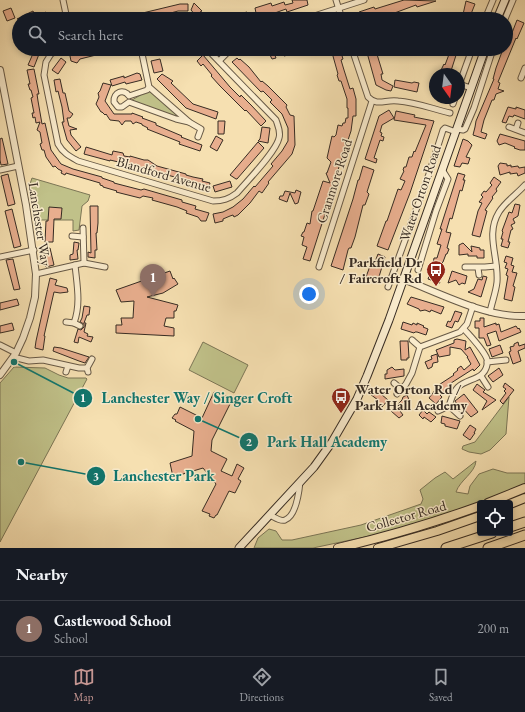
<!DOCTYPE html>
<html lang="en">
<head>
<meta charset="utf-8">
<style>
  body { margin:0; font-family:"EB Garamond",serif; background:#20242c; color:#f1f3f6 }
  .controls { position:absolute; right:12px; bottom:12px; display:grid; overflow:hidden; border-radius:4px; box-shadow:0 2px 6px #0003 }
  .controls button { width:36px; height:36px; display:grid; place-items:center; padding:0; border:0; border-bottom:1px solid #363941; background:#171b24; color:#f1f3f6; font:20px sans-serif }
  .compass { position:absolute; left:429px; top:68px; width:36px; height:36px; border-radius:50%; background:#171b24; box-shadow:0 2px 6px #0003; rotate:166deg }
  .you { position:absolute; left:309px; top:294px; width:14px; height:14px; margin:-10px; border:3px solid #fff; border-radius:50%; background:#1a73e8; box-shadow:0 0 0 6px #1a73e833 }
  .badge { display:grid; place-items:center; width:26px; height:26px; border-radius:50%; background:#c59692; color:#fff; font-size:13px; font-weight:700 }
  .pin { position:absolute; translate:-50% -33px; filter:drop-shadow(0 1px 2px #0008) }
  .pin::after { content:''; position:absolute; top:21px; width:14px; height:12px; background:inherit; clip-path:polygon(0 0,100% 0,50% 100%) }
  .list { margin:0; padding:0; list-style:none }
  h2 { display:flex; justify-content:space-between; align-items:center; height:52px; margin:0; padding:0 16px; font-size:17px }
  h2 small { font-size:13px; font-weight:400; color:#9ea1a6 }
  .list li { display:grid; grid-template-columns:26px 1fr auto; gap:12px; align-items:center; box-sizing:border-box; height:56px; padding:0 16px; border-top:1px solid #363941 }
  .list b { display:block; font-size:15px; white-space:nowrap }
  .list p { margin:0; font-size:13px; white-space:nowrap; color:#9ea1a6 }
  .list em { font-size:13px; font-style:normal; color:#9ea1a6 }
  .icon { flex:none; width:22px; height:22px; fill:none; stroke:currentColor; stroke-width:2; stroke-linecap:round; stroke-linejoin:round }
  .map { position:relative; flex:none; width:525px; height:548px; overflow:hidden }
  .search { position:absolute; background:#171b24; box-shadow:0 2px 6px #0003; left:12px; right:12px; top:12px; height:44px; display:flex; align-items:center; gap:10px; box-sizing:border-box; padding:0 14px; border-radius:22px; color:#9ea1a6; font-size:15px }
  .sheet { height:108px; background:#171b24 }
  nav { display:flex; justify-content:space-around; align-items:center; box-sizing:border-box; height:56px; border-top:1px solid #363941; background:#171b24; font-size:11px; color:#9ea1a6 }
  nav a { display:grid; justify-items:center; gap:2px }
  nav .on { color:#c59692 }
  .map>svg:first-child { display:block }
</style>
</head>
<body>
<div class="map">
<svg width="525" height="548" viewBox="0 0 525 548">
  <rect width="100%" height="100%" fill="#f6e0b1"/>
  <filter id="stains"><feTurbulence type="fractalNoise" baseFrequency=".005" numOctaves="4"/><feColorMatrix values="0 0 0 0 .2 0 0 0 0 .09 0 0 0 0 .02 0 0 0 .5 -.17"/></filter>
  <radialGradient id="worn" r=".72"><stop offset=".6" stop-color="#630" stop-opacity="0"/><stop offset="1" stop-color="#630" stop-opacity=".3"/></radialGradient>
  <g fill="#c0c189" stroke="#7c7656">
    <path d="M 150,91 L 163,100 L 183,119 L 133,102 L 132,100 L 144,93 Z"/>
    <path d="M 32,178 L 90,195 L 88,201 L 82,206 L 79,230 L 73,231 L 73,220 L 35,220 L 30,184 Z"/>
    <path d="M 203,342 L 248,365 L 234,393 L 189,370 Z"/>
    <path d="M 14,367 L 45,368 L 59,375 L 68,378 L 86,378 L 87,379 L 0,542 L 0,383 Z"/>
    <path d="M 509,397 L 506,434 L 490,450 L 481,454 L 469,452 L 462,449 L 463,446 L 475,442 Z"/>
    <path d="M 476,461 C 475,473 460,480 456,492 L 468,494 L 470,486 L 479,474 L 493,469 L 507,473 L 525,473 L 525,484 L 473,505 L 388,532 L 313,548 L 254,548 L 258,538 L 269,529 L 276,531 L 282,540 L 292,540 L 361,525 L 421,504 L 423,499 L 420,490 L 435,478 L 445,472 L 453,479 Z"/>
  </g>
  <g fill="#e8ae8e" stroke="#372c23">
    <path d="M 292,0 L 307,0 L 308,5 L 287,12 L 286,9 L 258,19 L 236,19 L 244,16 L 243,13 L 247,12 L 248,15 L 256,13 L 255,8 L 271,3 L 272,6 L 284,2 L 285,5 L 293,3 Z"/>
    <path d="M 404,0 L 436,1 L 417,7 L 416,5 L 381,18 L 380,15 L 367,19 L 356,19 L 359,12 L 374,7 L 375,9 Z"/>
    <path d="M 466,1 L 475,4 L 469,19 L 462,19 Z"/>
    <path d="M 194,3 L 202,11 L 200,12 L 207,19 L 195,19 L 197,17 L 191,10 Z"/>
    <path d="M 180,4 L 188,4 L 188,11 L 178,11 L 149,19 L 126,19 L 126,17 Z"/>
    <path d="M 11,8 L 15,18 L 7,21 L 3,11 Z"/>
    <path d="M 33,11 L 36,17 L 46,12 L 49,19 L 17,19 Z"/>
    <path d="M 517,20 L 524,23 L 517,39 L 516,38 L 498,82 L 500,83 L 498,89 L 504,91 L 496,94 L 494,100 L 492,100 L 484,120 L 481,132 L 487,134 L 485,139 L 473,135 L 475,127 L 476,121 L 494,79 L 493,79 L 496,68 L 503,49 L 506,49 L 506,43 L 508,37 L 510,38 Z"/>
    <path d="M 35,49 L 41,49 L 34,67 L 28,65 Z"/>
    <path d="M 94,49 L 126,49 L 126,51 L 112,54 L 112,51 L 80,59 L 77,63 L 71,61 L 70,56 L 71,55 Z"/>
    <path d="M 267,49 L 286,49 L 288,55 L 284,56 L 282,50 L 274,53 L 276,58 L 272,59 Z"/>
    <path d="M 331,49 L 340,49 L 343,59 L 341,60 L 344,70 L 350,89 L 353,88 L 356,99 L 356,116 L 353,116 L 351,131 L 333,185 L 334,186 L 310,261 L 303,259 L 307,247 L 302,245 L 304,237 L 301,236 L 303,232 L 304,232 L 307,223 L 310,224 L 312,211 L 313,211 L 323,181 L 330,183 L 326,173 L 327,173 L 331,162 L 327,158 L 332,136 L 334,137 L 336,135 L 338,125 L 342,126 L 343,123 L 345,123 L 346,118 L 348,118 L 348,108 L 347,108 L 347,99 L 341,81 L 339,81 L 337,75 L 338,74 Z"/>
    <path d="M 366,49 L 373,49 L 374,51 L 376,51 L 383,74 L 381,74 L 382,80 L 393,86 L 391,91 L 386,90 L 376,85 Z"/>
    <path d="M 451,49 L 458,49 L 450,74 L 445,74 L 440,72 L 444,64 L 445,65 Z"/>
    <path d="M 203,55 L 230,87 L 240,97 L 241,95 L 251,105 L 266,121 L 261,126 L 246,110 L 245,111 L 220,86 L 211,76 L 212,75 L 203,64 L 201,66 L 197,61 Z"/>
    <path d="M 61,58 L 66,62 L 58,74 L 52,70 Z"/>
    <path d="M 237,58 L 239,60 L 240,59 L 249,67 L 261,82 L 262,81 L 268,86 L 287,105 L 286,107 L 290,115 L 294,116 L 295,145 L 292,154 L 268,182 L 269,183 L 262,193 L 259,191 L 250,203 L 238,215 L 234,217 L 233,215 L 230,216 L 223,219 L 223,221 L 215,223 L 213,214 L 223,212 L 233,207 L 243,199 L 254,186 L 255,187 L 273,166 L 271,164 L 282,151 L 288,141 L 288,128 L 282,114 L 270,102 L 272,100 L 263,91 L 261,92 L 232,62 Z"/>
    <path d="M 160,59 L 163,71 L 154,73 L 151,61 Z"/>
    <path d="M 34,69 L 39,94 L 37,94 L 38,101 L 42,124 L 45,123 L 51,150 L 61,164 L 73,169 L 102,177 L 102,178 L 114,182 L 114,183 L 141,190 L 144,189 L 182,200 L 182,202 L 196,206 L 195,209 L 209,213 L 206,221 L 201,221 L 198,217 L 186,213 L 187,211 L 177,207 L 152,200 L 153,198 L 143,196 L 140,198 L 116,192 L 117,191 L 103,187 L 103,186 L 100,185 L 100,183 L 66,173 L 65,175 L 61,173 L 62,171 L 58,169 L 55,166 L 53,167 L 46,157 L 44,150 L 42,150 L 40,144 L 42,143 L 40,132 L 37,130 L 40,122 L 36,123 L 35,117 L 33,118 L 32,113 L 34,113 L 31,98 L 33,97 L 31,90 L 30,90 L 28,84 L 30,84 L 27,70 Z"/>
    <path d="M 137,73 L 140,74 L 142,80 L 126,84 L 125,82 L 112,86 L 110,80 L 124,76 L 124,78 Z"/>
    <path d="M 162,74 L 173,81 L 171,83 L 193,104 L 218,112 L 216,119 L 186,108 L 157,79 Z"/>
    <path d="M 60,79 L 63,93 L 65,93 L 69,111 L 73,114 L 70,118 L 67,118 L 69,126 L 77,129 L 70,130 L 71,135 L 81,147 L 76,151 L 67,140 L 62,122 L 64,122 L 62,107 L 58,91 L 56,92 L 54,80 Z"/>
    <path d="M 395,80 L 412,83 L 414,82 L 419,83 L 417,92 L 394,87 Z"/>
    <path d="M 103,83 L 111,85 L 105,101 L 114,114 L 132,114 L 132,113 L 143,117 L 142,118 L 156,123 L 156,125 L 182,136 L 181,137 L 202,145 L 200,151 L 179,144 L 180,142 L 147,129 L 148,128 L 142,125 L 142,124 L 136,122 L 133,124 L 131,121 L 125,121 L 122,125 L 119,121 L 110,120 L 106,114 L 105,115 L 102,112 L 101,112 L 96,104 L 99,97 L 98,93 L 100,91 Z"/>
    <path d="M 508,107 L 516,109 L 516,107 L 525,110 L 525,119 L 514,115 L 513,117 L 509,116 L 506,123 L 502,122 Z"/>
    <path d="M 389,110 L 394,118 L 382,125 L 380,132 L 382,133 L 381,136 L 384,137 L 383,141 L 380,140 L 374,158 L 377,159 L 376,163 L 365,159 L 379,116 Z"/>
    <path d="M 396,111 L 415,115 L 414,117 L 434,121 L 410,193 L 388,250 L 377,246 L 386,221 L 387,221 L 398,189 L 401,190 L 405,181 L 400,179 L 404,171 L 403,170 L 404,167 L 406,167 L 409,157 L 412,157 L 414,151 L 415,152 L 426,125 L 394,120 Z"/>
    <path d="M 218,121 L 225,121 L 224,134 L 218,134 Z"/>
    <path d="M 262,127 L 270,128 L 268,143 L 258,141 L 260,139 Z"/>
    <path d="M 500,134 L 525,141 L 525,150 L 520,150 L 514,148 L 515,147 L 505,143 L 499,145 L 497,141 Z"/>
    <path d="M 216,136 L 223,140 L 217,151 L 210,147 Z"/>
    <path d="M 2,138 L 8,164 L 1,165 L 0,160 L 0,139 Z"/>
    <path d="M 463,139 L 468,141 L 472,145 L 466,157 L 470,158 L 468,164 L 462,163 L 460,167 L 454,166 Z"/>
    <path d="M 258,142 L 264,148 L 237,179 L 236,179 L 230,175 Z"/>
    <path d="M 86,147 L 112,155 L 113,151 L 123,153 L 124,156 L 130,157 L 130,156 L 144,160 L 148,160 L 157,166 L 186,174 L 186,175 L 193,177 L 203,179 L 202,181 L 210,183 L 208,190 L 190,186 L 190,184 L 174,180 L 175,177 L 171,176 L 127,164 L 110,160 L 110,161 L 84,154 Z"/>
    <path d="M 500,163 L 507,164 L 507,166 L 511,165 L 511,167 L 518,166 L 519,168 L 525,167 L 525,173 L 518,176 L 517,173 L 510,174 L 510,172 L 500,175 L 498,166 Z"/>
    <path d="M 363,166 L 374,170 L 367,192 L 369,194 L 365,205 L 363,205 L 355,237 L 351,248 L 349,248 L 348,250 L 343,270 L 331,266 L 353,199 L 358,180 L 359,180 Z"/>
    <path d="M 458,173 L 465,175 L 463,180 L 465,180 L 462,191 L 460,190 L 452,219 L 450,218 L 446,232 L 451,233 L 447,248 L 449,249 L 447,254 L 446,254 L 443,262 L 441,264 L 443,271 L 440,270 L 437,278 L 440,283 L 428,279 L 434,264 L 433,264 L 434,258 L 437,258 L 441,245 L 437,244 L 442,229 L 440,229 Z"/>
    <path d="M 8,174 L 15,204 L 8,206 L 1,176 Z"/>
    <path d="M 494,177 L 501,182 L 496,189 L 497,191 L 492,197 L 493,198 L 485,210 L 487,211 L 480,237 L 472,235 L 478,211 L 482,203 L 479,202 L 483,197 L 481,195 L 484,191 L 486,192 L 492,185 L 490,183 Z"/>
    <path d="M 230,181 L 232,187 L 215,192 L 213,186 Z"/>
    <path d="M 296,190 L 301,192 L 298,203 L 295,204 L 290,193 L 287,202 L 279,199 L 280,196 L 283,196 L 285,191 L 295,193 Z"/>
    <path d="M 515,204 L 520,205 L 518,216 L 513,219 L 515,223 L 511,225 L 513,229 L 511,230 L 508,242 L 510,242 L 508,248 L 501,246 L 503,239 L 501,239 L 503,232 L 502,231 L 509,212 L 512,213 Z"/>
    <path d="M 90,206 L 98,206 L 98,223 L 97,233 L 96,233 L 97,250 L 95,250 L 95,258 L 88,257 L 88,252 L 91,253 Z"/>
    <path d="M 49,207 L 62,208 L 61,219 L 54,219 L 53,242 L 45,242 L 46,221 L 48,221 Z"/>
    <path d="M 12,209 L 21,246 L 14,248 L 5,211 Z"/>
    <path d="M 74,242 L 79,243 L 78,250 L 77,250 L 78,259 L 70,260 L 70,255 L 73,254 Z"/>
    <path d="M 463,243 L 472,252 L 471,246 L 480,248 L 480,250 L 484,250 L 484,258 L 477,258 L 477,256 L 468,256 L 468,254 L 459,255 L 459,245 Z"/>
    <path d="M 50,248 L 54,265 L 46,267 L 43,250 Z"/>
    <path d="M 378,254 L 385,257 L 378,280 L 366,277 L 370,266 L 373,267 Z"/>
    <path d="M 506,256 L 513,258 L 511,265 L 514,266 L 512,272 L 517,273 L 513,286 L 515,287 L 512,301 L 504,299 L 508,276 L 506,275 L 508,269 L 505,268 L 507,263 L 504,262 Z"/>
    <path d="M 13,259 L 20,289 L 14,290 L 6,260 Z"/>
    <path d="M 170,271 L 173,279 L 174,278 L 178,284 L 163,293 L 147,297 L 178,305 L 176,311 L 174,311 L 174,318 L 166,318 L 164,326 L 174,328 L 174,336 L 116,333 L 116,325 L 122,325 L 121,318 L 133,318 L 134,301 L 121,302 L 116,290 Z"/>
    <path d="M 452,271 L 467,276 L 465,284 L 462,283 L 459,285 L 456,280 L 448,283 Z"/>
    <path d="M 483,276 L 487,277 L 481,297 L 468,292 L 474,289 L 478,279 L 482,280 Z"/>
    <path d="M 50,278 L 57,280 L 55,285 L 67,288 L 68,292 L 60,293 L 54,292 L 44,336 L 45,336 L 43,350 L 35,348 L 36,341 Z"/>
    <path d="M 411,297 L 444,307 L 441,314 L 431,310 L 430,312 L 425,310 L 420,311 L 419,309 L 407,304 Z"/>
    <path d="M 17,299 L 19,305 L 0,310 L 0,303 Z"/>
    <path d="M 84,306 L 90,307 L 89,315 L 87,315 L 84,323 L 86,323 L 84,332 L 88,334 L 87,336 L 93,337 L 91,342 L 79,337 L 78,343 L 74,342 L 78,329 L 81,330 L 84,327 L 84,324 L 80,322 L 82,318 Z"/>
    <path d="M 455,311 L 462,313 L 458,322 L 455,321 L 452,328 L 446,326 L 448,321 L 450,322 L 451,321 Z"/>
    <path d="M 480,318 L 484,318 L 484,327 L 496,323 L 496,325 L 499,324 L 501,332 L 516,326 L 518,329 L 519,328 L 521,332 L 499,341 L 496,331 L 487,334 L 491,345 L 487,346 L 484,338 L 479,338 L 479,328 L 475,328 L 475,321 L 480,321 Z"/>
    <path d="M 403,322 L 412,325 L 413,323 L 417,325 L 417,323 L 424,326 L 423,327 L 428,329 L 426,335 L 417,332 L 415,332 L 414,333 L 401,329 Z"/>
    <path d="M 12,323 L 14,330 L 0,333 L 0,326 Z"/>
    <path d="M 457,339 L 466,341 L 465,350 L 470,347 L 480,365 L 474,371 L 473,369 L 448,385 L 449,388 L 440,395 L 442,397 L 436,404 L 429,398 L 436,389 L 434,388 L 454,375 L 453,374 L 458,370 L 457,369 L 461,366 L 464,370 L 471,364 L 467,357 L 468,357 L 461,349 L 450,347 L 450,355 L 439,357 L 436,350 L 454,343 L 454,340 Z"/>
    <path d="M 400,341 L 408,341 L 409,358 L 407,358 L 407,360 L 401,360 Z"/>
    <path d="M 518,342 L 519,346 L 525,344 L 525,348 L 518,351 L 521,361 L 513,364 L 509,352 L 511,351 L 510,347 L 514,346 L 514,344 Z"/>
    <path d="M 500,345 L 503,353 L 492,357 L 489,349 Z"/>
    <path d="M 54,347 L 61,348 L 89,357 L 85,363 L 79,361 L 53,351 Z"/>
    <path d="M 437,354 L 438,362 L 433,363 L 432,367 L 428,369 L 425,362 L 432,359 L 431,356 Z"/>
    <path d="M 392,367 L 395,370 L 404,369 L 404,376 L 385,379 L 385,374 L 387,374 L 387,370 Z"/>
    <path d="M 499,368 L 503,375 L 493,382 L 488,376 Z"/>
    <path d="M 505,383 L 514,390 L 503,404 L 500,401 L 506,393 L 504,391 L 506,389 L 503,387 Z"/>
    <path d="M 477,384 L 485,390 L 483,392 L 496,400 L 482,410 L 487,401 L 473,390 Z"/>
    <path d="M 374,388 L 388,400 L 382,407 L 378,404 L 374,404 L 378,400 L 370,394 Z"/>
    <path d="M 214,392 L 219,394 L 220,392 L 232,400 L 212,440 L 211,451 L 227,459 L 221,471 L 232,476 L 237,464 L 244,468 L 238,479 L 241,481 L 235,493 L 229,491 L 217,515 L 216,515 L 214,518 L 209,516 L 210,514 L 202,511 L 216,484 L 203,468 L 173,477 L 170,463 L 192,456 L 194,431 L 175,421 L 176,420 L 172,418 L 175,414 L 177,414 L 180,407 L 202,418 Z"/>
    <path d="M 464,394 L 478,412 L 471,417 L 460,405 L 458,406 L 455,401 Z"/>
    <path d="M 407,395 L 410,402 L 400,411 L 403,415 L 399,418 L 391,411 L 402,400 L 403,397 Z"/>
    <path d="M 423,410 L 427,414 L 429,412 L 436,417 L 431,422 L 424,417 L 423,419 L 419,415 Z"/>
    <path d="M 442,416 L 460,421 L 457,429 L 445,426 L 445,424 L 441,423 Z"/>
    <path d="M 470,425 L 476,429 L 474,433 L 475,433 L 470,440 L 463,435 Z"/>
  </g>
  <g fill="none" stroke-linecap="round" stroke-linejoin="round">
    <defs>
      <g id="minor">
        <path d="M 63,0 L 67,19"/>
        <path d="M 336,0 L 342,19"/>
        <path d="M 305,19 L 364,0"/>
        <path d="M 485,19 L 493,0"/>
        <path d="M 505,19 L 513,0"/>
        <path d="M 63,49 L 57,50 L 51,54 L 46,62 L 44,75 L 58,144 C 63,153 69,156 78,161 L 213,201 C 223,201 229,199 237,193 C 247,181 276,152 279,138 C 281,132 278,126 276,120 L 207,49"/>
        <path d="M 141,49 L 149,87 L 189,122 L 176,119 L 129,102 L 122,107 L 118,107 L 114,102 C 113,92 124,88 129,96 L 147,90 L 149,87"/>
        <path d="M 352,49 L 368,97 C 378,107 385,99 398,101 C 415,102 433,109 450,113"/>
        <path d="M 219,61 L 231,49"/>
        <path d="M 521,78 L 525,68"/>
        <path d="M 459,84 L 471,88"/>
        <path d="M 459,85 L 472,49"/>
        <path d="M 453,104 L 455,98"/>
        <path d="M 189,122 L 201,129 L 198,137"/>
        <path d="M 509,127 L 525,133"/>
        <path d="M 457,129 L 463,130 L 465,129 L 474,108 L 493,49"/>
        <path d="M 516,129 L 518,123"/>
        <path d="M 0,170 L 18,166"/>
        <path d="M 83,228 L 84,263"/>
        <path d="M 72,236 L 83,237"/>
        <path d="M 0,257 L 34,250"/>
        <path d="M 75,265 C 77,285 81,304 74,323 L 80,326"/>
        <path d="M 319,267 L 372,101"/>
        <path d="M 465,267 L 485,267 L 496,266"/>
        <path d="M 478,268 L 479,275"/>
        <path d="M 418,270 L 436,211 L 448,179 L 443,171"/>
        <path d="M 36,274 L 84,263 L 105,267"/>
        <path d="M 388,287 L 428,177 L 443,130 L 445,128 L 456,132"/>
        <path d="M 490,312 C 492,302 496,292 497,282 C 499,257 485,235 499,212 C 506,201 517,194 525,185"/>
        <path d="M 66,322 L 74,323"/>
        <path d="M 412,340 L 420,347"/>
        <path d="M 0,345 L 16,353"/>
        <path d="M 13,357 L 29,361 L 43,360 L 79,368 L 87,368"/>
        <path d="M 487,362 L 506,360"/>
        <path d="M 66,372 L 68,366"/>
        <path d="M 88,372 L 87,368 L 92,359"/>
        <path d="M 481,376 L 488,387"/>
        <path d="M 394,383 L 401,389"/>
        <path d="M 397,394 L 406,384 L 412,373 L 420,347 L 460,332 L 467,324 L 473,306"/>
        <path d="M 438,411 L 449,406"/>
        <path d="M 460,416 L 449,406 C 451,400 453,392 458,387 C 468,378 484,380 487,365 C 487,363 488,361 487,359 C 483,349 471,337 464,329"/>
        <path d="M 270,515 C 274,517 281,522 285,520 C 296,516 299,492 300,482"/>
      </g>
      <g id="tertiary">
        <path d="M 0,70 L 26,205 L 36,274 L 35,297 L 30,318 L 23,338 L 16,353 L 0,375"/>
        <path d="M 403,279 C 439,293 487,318 525,316"/>
      </g>
      <g id="secondary">
        <path d="M 497,19 L 505,0"/>
        <path d="M 239,548 L 314,467 L 332,442 L 357,399 L 367,376 L 389,320 L 485,49"/>
      </g>
      <g id="trunk">
        <path d="M 488,503 L 525,488"/>
        <path d="M 510,504 L 525,498"/>
        <path d="M 338,548 C 386,537 433,523 480,506"/>
        <path d="M 378,548 L 437,531 L 480,516"/>
      </g>
      <g id="motorway">
        <path d="M 510,527 L 525,522"/>
        <path d="M 446,548 L 492,533"/>
        <path d="M 488,548 L 525,535"/>
      </g>
    </defs>
    <use href="#minor" stroke="#675946" stroke-width="7"/>
    <use href="#tertiary" stroke="#675946" stroke-width="8"/>
    <use href="#secondary" stroke="#372c23" stroke-width="9"/>
    <use href="#trunk" stroke="#372c23" stroke-width="10"/>
    <use href="#motorway" stroke="#372c23" stroke-width="11"/>
    <use href="#minor" stroke="#f9ebcc" stroke-width="5"/>
    <use href="#tertiary" stroke="#f9ebcc" stroke-width="6"/>
    <use href="#secondary" stroke="#f9ebcc" stroke-width="7"/>
    <use href="#trunk" stroke="#f6e0b1" stroke-width="8"/>
    <use href="#motorway" stroke="#f6e0b1" stroke-width="9"/>
  </g>
  <defs>
    <symbol id="bus-pin" viewBox="-11 -11 22 30"><path d="M0 17L-7.5 6A9.5 9.5 0 1 1 7.5 6Z" fill="#8f2418" stroke="#f9ebcc"/><path d="M-5-6H5V4H4V6H2V4H-2V6H-4V4H-5ZM-3.5-4V0h7V-4ZM-3.5 1.2v1.5H-2V1.2ZM2 1.2v1.5H3.5V1.2Z" fill="#fff"/></symbol>
  </defs>
  <g fill-rule="evenodd">
    <use href="#bus-pin" x="425" y="259" width="22" height="30"/>
    <use href="#bus-pin" x="330" y="386" width="22" height="30"/>
  </g>
  <g text-anchor="middle" stroke-width="3" stroke-linejoin="round" paint-order="stroke">
    <g font-size="14" fill="#372c23" stroke="#f9ebcc">
      <text transform="translate(164 174) rotate(16)" y="5">Blandford Avenue</text>
      <text transform="translate(334 181) rotate(-72)" y="5">Cranmore Road</text>
      <text transform="translate(420 193) rotate(-71)" y="5">Water Orton Road</text>
      <text transform="translate(40 224) rotate(81)" y="5">Lanchester Way</text>
      <text transform="translate(406 516) rotate(-16)" y="5">Collector Road</text>
    </g>
    <g font-size="14" font-weight="bold" fill="#372c23" stroke="#f9ebcc" text-anchor="end">
      <text x="422" y="267">Parkfield Dr<tspan x="422" dy="16">/ Faircroft Rd</tspan></text>
      <text x="355" y="394" text-anchor="start">Water Orton Rd /<tspan x="355" dy="16">Park Hall Academy</tspan></text>
    </g>
  </g>
  <path fill="none" stroke="#0f766e" stroke-width="1.5" d="M14 362L83 398M198 419L249 442M21 462L96 476"/>
  <g fill="#0f766e" stroke="#f9ebcc" stroke-width="1.5">
    <circle cx="14" cy="362" r="4"/>
    <circle cx="198" cy="419" r="4"/>
    <circle cx="21" cy="462" r="4"/>
    <circle cx="83" cy="398" r="10"/>
    <circle cx="249" cy="442" r="10"/>
    <circle cx="96" cy="476" r="10"/>
  </g>
  <g font-size="12" text-anchor="middle" font-weight="bold" fill="#fff">
    <text x="83" y="402">1</text>
    <text x="249" y="446">2</text>
    <text x="96" y="480">3</text>
  </g>
  <g font-size="15" text-anchor="middle" font-weight="bold" fill="#0f766e" stroke="#f9ebcc" stroke-width="3" stroke-linejoin="round" paint-order="stroke">
    <text x="197" y="403">Lanchester Way / Singer Croft</text>
    <text x="327" y="447">Park Hall Academy</text>
    <text x="164" y="481">Lanchester Park</text>
  </g>
  <rect width="100%" height="100%" filter="url(#stains)"/>
  <rect width="100%" height="100%" fill="url(#worn)"/>
</svg>
<div class="controls">
<button><svg class="icon" aria-label="locate" viewBox="0 0 24 24"><circle cx="12" cy="12" r="6"/><path d="M12 2v4M12 18v4M2 12h4M18 12h4"/></svg></button>
</div>
<svg class="compass" viewBox="-18 -18 36 36"><path d="M0-13l5 13h-10z" fill="#e53935"/><path d="M0 13l5-13h-10z" fill="#9ea1a6"/></svg>
<div class="you"></div>
<div class="pin badge" style="left:153px;top:297px;background:#8d6e63">1</div>
<div class="search"><svg class="icon" aria-label="search" viewBox="0 0 24 24"><circle cx="10" cy="10" r="6"/><path d="M15 15l6 6"/></svg>Search here</div>
</div>
<section class="sheet">
<h2>Nearby<small></small></h2>
<ul class="list">
<li><span class="badge" style="background:#8d6e63">1</span><div><b>Castlewood School</b><p>School</p></div><em>200 m</em></li>
</ul>
</section>
<nav>
<a class="on"><svg class="icon" aria-label="map" viewBox="0 0 24 24"><path d="M3 6l6-2 6 2 6-2v14l-6 2-6-2-6 2zM9 4v14M15 6v14"/></svg>Map</a>
<a><svg class="icon" aria-label="directions" viewBox="0 0 24 24"><path d="M12 3l9 9-9 9-9-9zM9 14v-3h6M13 9l2 2-2 2"/></svg>Directions</a>
<a><svg class="icon" aria-label="saved" viewBox="0 0 24 24"><path d="M7 4h10v16l-5-4-5 4z"/></svg>Saved</a>
</nav>
</body>
</html>
